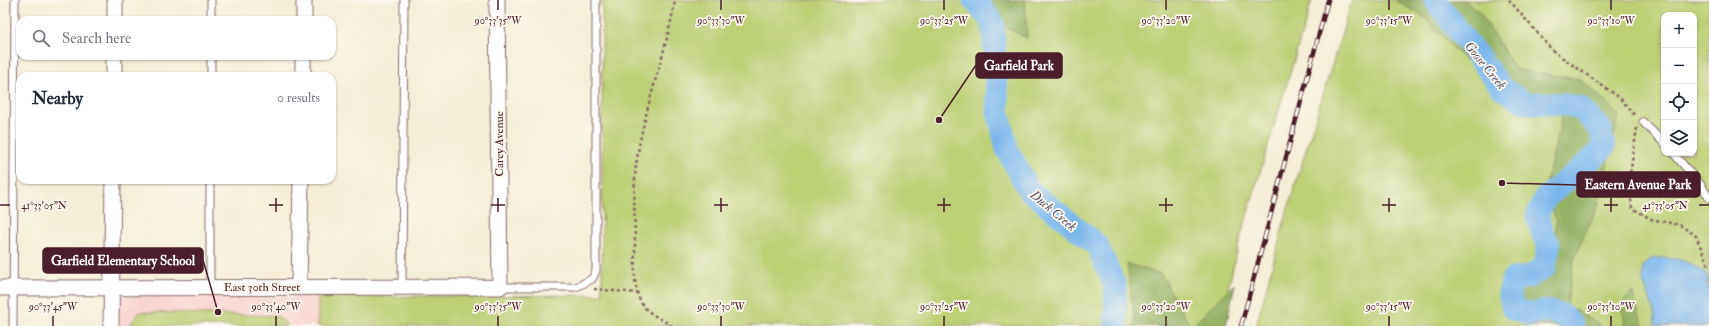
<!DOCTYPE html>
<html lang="en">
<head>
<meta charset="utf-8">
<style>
  body { margin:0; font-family:"IM FELL Double Pica",serif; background:#f2f2f3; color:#1f2937 }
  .controls { position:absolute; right:12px; top:12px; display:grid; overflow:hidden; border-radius:8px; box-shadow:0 1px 3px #0004 }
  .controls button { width:36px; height:36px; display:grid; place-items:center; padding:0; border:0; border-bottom:1px solid #e0e1e3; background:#fff; color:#1f2937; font:20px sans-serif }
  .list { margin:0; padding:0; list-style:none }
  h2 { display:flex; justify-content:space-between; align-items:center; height:52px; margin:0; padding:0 16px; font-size:17px }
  h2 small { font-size:13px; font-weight:400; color:#747a83 }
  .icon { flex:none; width:22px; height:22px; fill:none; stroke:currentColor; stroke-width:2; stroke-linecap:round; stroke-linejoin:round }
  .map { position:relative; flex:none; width:1709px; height:326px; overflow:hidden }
  .search { position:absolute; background:#fff; box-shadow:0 1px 3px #0004; left:16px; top:16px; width:320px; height:44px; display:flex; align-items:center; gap:10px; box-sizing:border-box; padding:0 14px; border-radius:12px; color:#747a83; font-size:15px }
  .panel { position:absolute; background:#fff; box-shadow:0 1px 3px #0004; left:16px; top:72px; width:320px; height:112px; border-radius:12px }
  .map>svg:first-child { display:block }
</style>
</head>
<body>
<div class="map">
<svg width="1709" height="326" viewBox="0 0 1709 326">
  <rect width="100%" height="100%" fill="#fbf7ec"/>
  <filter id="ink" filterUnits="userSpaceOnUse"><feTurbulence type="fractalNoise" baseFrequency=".025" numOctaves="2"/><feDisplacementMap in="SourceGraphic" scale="8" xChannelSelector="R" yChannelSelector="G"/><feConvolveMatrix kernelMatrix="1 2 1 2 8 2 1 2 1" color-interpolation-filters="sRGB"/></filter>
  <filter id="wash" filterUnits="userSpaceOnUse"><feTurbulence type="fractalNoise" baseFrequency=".012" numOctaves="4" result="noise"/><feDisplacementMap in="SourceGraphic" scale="16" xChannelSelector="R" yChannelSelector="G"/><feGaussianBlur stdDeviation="0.9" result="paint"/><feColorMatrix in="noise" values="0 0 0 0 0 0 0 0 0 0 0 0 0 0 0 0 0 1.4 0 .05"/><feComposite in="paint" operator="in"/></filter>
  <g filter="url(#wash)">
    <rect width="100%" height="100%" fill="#f4edd7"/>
    <path fill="#f7d0ce" d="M 119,296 L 318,297 L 318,326 L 119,326 Z"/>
    <g fill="#bccf73" stroke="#83774f" fill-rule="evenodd">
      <path d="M 602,0 L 1312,0 L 1240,239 L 1219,326 L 318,326 L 318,297 L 602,295 Z"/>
      <path d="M 1352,0 L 1709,0 L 1709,326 L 1256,326 L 1287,212 ZM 1664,15 L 1694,15 L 1694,153 L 1664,153 Z"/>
      <path d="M 140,312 L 277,316 L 287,324 L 287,326 L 130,326 L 130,324 Z"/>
    </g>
    <g fill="#95b265" stroke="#706848">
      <path d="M 991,0 L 1025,0 L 1027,38 L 1007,28 Z"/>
      <path d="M 1395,0 L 1464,0 L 1480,13 L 1516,70 L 1580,79 L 1619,114 L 1598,205 L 1574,259 L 1567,305 L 1602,326 L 1527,326 L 1504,304 L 1555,256 L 1556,222 L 1546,184 L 1567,97 L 1529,95 L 1464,59 L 1424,17 Z"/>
      <path d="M 1127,264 L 1161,274 L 1190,326 L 1134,326 L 1135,320 Z"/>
      <path d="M 1235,284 L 1226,326 L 1192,326 Z"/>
      <path d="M 1632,292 L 1643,325 L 1643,326 L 1625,326 L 1622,304 Z"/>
    </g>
    <path fill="#79b6ec" stroke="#626a8c" d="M 1652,258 C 1677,258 1684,258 1706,274 L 1709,289 L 1709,326 L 1655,326 L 1654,310 L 1643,282 L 1643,266 Z"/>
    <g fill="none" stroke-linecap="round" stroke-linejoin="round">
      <g stroke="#79b6ec" stroke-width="23">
        <path d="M 974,0 L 993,23 L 998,111 L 1007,149 L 1028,189 L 1097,245 L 1115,286 L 1116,326"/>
        <path d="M 1435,0 L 1502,88 L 1525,103 L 1562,104 L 1580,108 L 1601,130 L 1604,147 L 1592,159 L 1545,198 L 1537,216 L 1543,235 L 1549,244 L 1545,267 L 1529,277 L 1513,279 L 1509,293 L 1513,309 L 1530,314 L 1545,311 L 1563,315 L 1573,326"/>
      </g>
    </g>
  </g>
  <g filter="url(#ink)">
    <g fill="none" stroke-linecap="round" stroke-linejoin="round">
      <defs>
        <g id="lane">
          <path d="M 211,20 L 211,0"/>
          <path d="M 211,76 L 211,56"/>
          <path d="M 1643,122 L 1664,143"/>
          <path d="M 1673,153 L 1701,185 L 1709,198"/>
          <path d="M 210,287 L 210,180"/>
          <path d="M 402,287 L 404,0"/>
          <path d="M 500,287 L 576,287 L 592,279 L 596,271 L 596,0"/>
          <path d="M 13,326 L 15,0"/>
        </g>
        <g id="street">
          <path d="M 115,20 L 115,0"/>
          <path d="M 304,20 L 304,0"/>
          <path d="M 114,76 L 114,56"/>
          <path d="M 303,76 L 303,56"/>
          <path d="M 299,286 L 301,180"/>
          <path d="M 0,288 L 500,287 L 497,0"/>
          <path d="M 111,326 L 113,180"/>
        </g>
      </defs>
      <use href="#lane" stroke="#866767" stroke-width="9"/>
      <use href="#street" stroke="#866767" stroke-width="17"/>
      <g stroke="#866767" stroke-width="2.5" stroke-dasharray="3 3" stroke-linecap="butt">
        <path d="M 1509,0 L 1553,51 L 1620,98 L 1636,117"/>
        <path d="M 1637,128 L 1629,182 L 1632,208 L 1651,219 L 1680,225 L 1696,236 L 1709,267"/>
        <path d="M 594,289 L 637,293"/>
        <path d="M 672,326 C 665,321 649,314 644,307 C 632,291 635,267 635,248 C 635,221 633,192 636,166 C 643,109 666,56 675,0"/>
      </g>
      <use href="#lane" stroke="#fff" stroke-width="7"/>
      <use href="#street" stroke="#fff" stroke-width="15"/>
      <defs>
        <path id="rail" d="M 1241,326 L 1328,0"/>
      </defs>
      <use href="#rail" stroke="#4a1f2b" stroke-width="4.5"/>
      <use href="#rail" stroke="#fbf7ec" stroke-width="3" stroke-dasharray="9" stroke-linecap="butt"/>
    </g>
  </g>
  <path fill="none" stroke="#4a1f2b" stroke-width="1.5" d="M 498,0 L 498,10M 721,0 L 721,10M 944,0 L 944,10M 1166,0 L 1166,10M 1389,0 L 1389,10M 1611,0 L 1611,10M 276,198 L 276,212M 498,198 L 498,212M 721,198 L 721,212M 944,198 L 944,212M 1166,198 L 1166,212M 1389,198 L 1389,212M 1611,198 L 1611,212M 0,205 L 10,205M 269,205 L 283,205M 491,205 L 505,205M 714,205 L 728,205M 937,205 L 951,205M 1159,205 L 1173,205M 1382,205 L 1396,205M 1604,205 L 1618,205M 1699,205 L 1709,205M 53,316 L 53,326M 276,316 L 276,326M 498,316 L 498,326M 721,316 L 721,326M 944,316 L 944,326M 1166,316 L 1166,326M 1389,316 L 1389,326M 1611,316 L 1611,326"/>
  <g text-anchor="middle" stroke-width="3.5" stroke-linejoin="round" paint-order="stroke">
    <g font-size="12" fill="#4a1f2b" stroke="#fbf7ec">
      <text transform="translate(499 144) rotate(-90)" y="4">Carey Avenue</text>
      <text x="262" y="291">East 30th Street</text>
    </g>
    <g font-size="13" font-style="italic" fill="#5a546f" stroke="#fbf7ec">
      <text transform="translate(1486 65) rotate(51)" y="5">Goose Creek</text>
      <text transform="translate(1054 210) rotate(40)" y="5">Duck Creek</text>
    </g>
  </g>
  <g font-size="10" text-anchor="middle" fill="#4a1f2b" stroke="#fbf7ec" stroke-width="3.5" stroke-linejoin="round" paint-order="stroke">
    <text x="498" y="24">90°33'35"W</text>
    <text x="721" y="24">90°33'30"W</text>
    <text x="944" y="24">90°33'25"W</text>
    <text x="1166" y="24">90°33'20"W</text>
    <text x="1389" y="24">90°33'15"W</text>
    <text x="1611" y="24">90°33'10"W</text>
    <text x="44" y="209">41°33'05"N</text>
    <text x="1665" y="209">41°33'05"N</text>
    <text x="53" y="310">90°33'45"W</text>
    <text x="276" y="310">90°33'40"W</text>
    <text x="498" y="310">90°33'35"W</text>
    <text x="721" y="310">90°33'30"W</text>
    <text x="944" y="310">90°33'25"W</text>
    <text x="1166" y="310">90°33'20"W</text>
    <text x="1389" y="310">90°33'15"W</text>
    <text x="1611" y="310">90°33'10"W</text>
  </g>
  <path fill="none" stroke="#4a1f2b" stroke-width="1.5" d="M939 120L976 65M1502 183L1577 185M218 312L203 260"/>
  <g fill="#4a1f2b" stroke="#fbf7ec" stroke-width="1.5">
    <circle cx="939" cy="120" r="4"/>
    <circle cx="1502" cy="183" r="4"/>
    <circle cx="218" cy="312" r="4"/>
  </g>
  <g fill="#4a1f2b" stroke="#4a1f2b" stroke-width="1.5">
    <rect x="976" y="53" width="86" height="25" rx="4"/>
    <rect x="1577" y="172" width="123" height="25" rx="4"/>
    <rect x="43" y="248" width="160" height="25" rx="4"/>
  </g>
  <g font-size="13" text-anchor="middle" font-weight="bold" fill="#fff">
    <text x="1019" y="70">Garfield Park</text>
    <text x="1638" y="189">Eastern Avenue Park</text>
    <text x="123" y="265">Garfield Elementary School</text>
  </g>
</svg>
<div class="controls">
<button>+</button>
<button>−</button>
<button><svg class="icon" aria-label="locate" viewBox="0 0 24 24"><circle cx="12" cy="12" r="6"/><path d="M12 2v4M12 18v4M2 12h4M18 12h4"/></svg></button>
<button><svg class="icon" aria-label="layers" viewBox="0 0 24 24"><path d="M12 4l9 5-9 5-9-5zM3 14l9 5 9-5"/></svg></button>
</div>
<div class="search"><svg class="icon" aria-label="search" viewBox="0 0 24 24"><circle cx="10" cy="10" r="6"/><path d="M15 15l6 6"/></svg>Search here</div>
<section class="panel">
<h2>Nearby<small>0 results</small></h2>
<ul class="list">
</ul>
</section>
</div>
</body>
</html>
